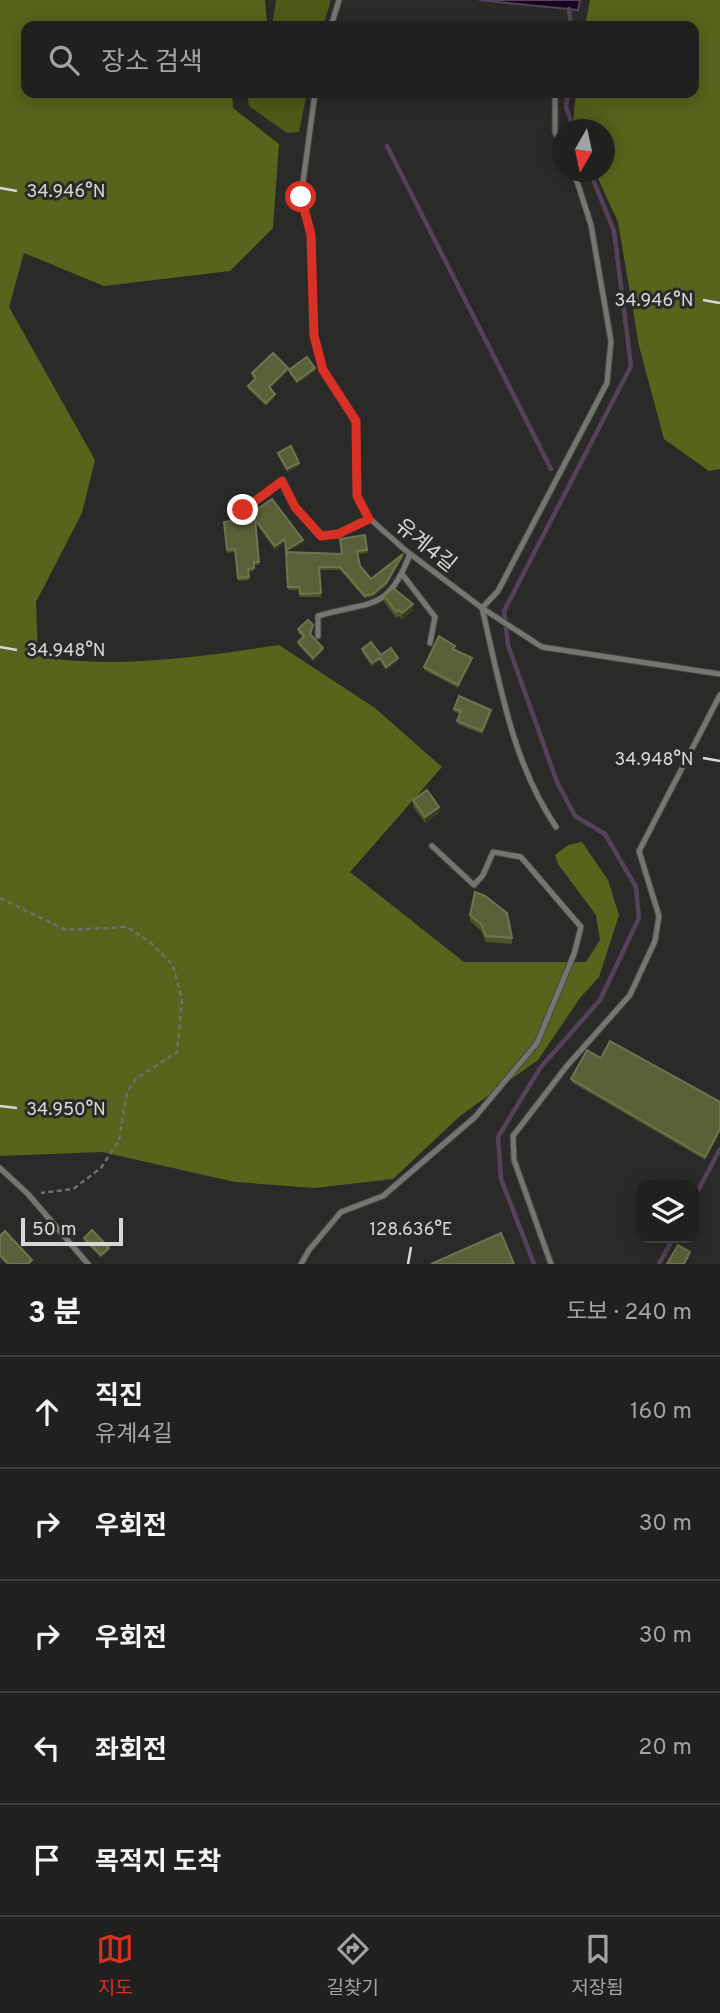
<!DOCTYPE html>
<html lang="ko">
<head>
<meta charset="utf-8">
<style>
  body { margin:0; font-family:Overpass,"Noto Sans KR",sans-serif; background:#2d2d2b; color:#f1f3f6 }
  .controls { position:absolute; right:21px; bottom:21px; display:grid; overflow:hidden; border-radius:14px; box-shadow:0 4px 18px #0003 }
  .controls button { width:63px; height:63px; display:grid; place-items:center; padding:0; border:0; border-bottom:2px solid #3d3e3c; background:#20201e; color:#f1f3f6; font:35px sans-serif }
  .compass { position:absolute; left:552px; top:119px; width:63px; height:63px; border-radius:50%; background:#20201e; box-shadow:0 4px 18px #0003; rotate:189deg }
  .scale { position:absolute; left:21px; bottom:18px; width:102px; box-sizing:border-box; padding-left:7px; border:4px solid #d7d7d5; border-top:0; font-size:19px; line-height:24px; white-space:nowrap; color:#d7d7d5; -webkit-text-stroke:5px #2a2b28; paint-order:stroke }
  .stop { position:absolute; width:21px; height:21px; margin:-16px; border:5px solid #d93025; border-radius:50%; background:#fff }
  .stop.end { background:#d93025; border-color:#fff; box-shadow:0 2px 7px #0008 }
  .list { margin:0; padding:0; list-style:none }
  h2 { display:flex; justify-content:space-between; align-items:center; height:91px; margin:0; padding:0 28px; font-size:30px }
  h2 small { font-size:23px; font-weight:400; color:#a2a3a4 }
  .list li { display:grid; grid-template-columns:46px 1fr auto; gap:21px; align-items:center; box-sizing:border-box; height:112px; padding:0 28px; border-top:2px solid #3d3e3c }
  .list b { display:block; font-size:26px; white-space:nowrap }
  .list p { margin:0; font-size:23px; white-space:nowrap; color:#a2a3a4 }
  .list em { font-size:23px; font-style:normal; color:#a2a3a4 }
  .icon { flex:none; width:38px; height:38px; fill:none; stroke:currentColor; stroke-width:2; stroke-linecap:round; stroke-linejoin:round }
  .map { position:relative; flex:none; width:720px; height:1264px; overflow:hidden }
  .search { position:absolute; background:#20201e; box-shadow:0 4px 18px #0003; left:21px; right:21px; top:21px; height:77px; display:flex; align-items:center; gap:18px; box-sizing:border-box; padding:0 24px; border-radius:14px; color:#a2a3a4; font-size:26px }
  .sheet { height:651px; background:#20201e }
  nav { display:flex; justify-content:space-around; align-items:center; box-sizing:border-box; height:98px; border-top:2px solid #3d3e3c; background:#20201e; font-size:19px; color:#a2a3a4 }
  nav a { display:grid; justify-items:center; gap:4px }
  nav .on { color:#d93025 }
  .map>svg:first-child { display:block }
</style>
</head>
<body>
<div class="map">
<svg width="720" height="1264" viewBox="0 0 720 1264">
  <rect width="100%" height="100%" fill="#2a2b28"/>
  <g fill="#4f5918">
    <path d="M 276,0 L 331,0 L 323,26 L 272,26 Z"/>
    <path d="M 247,93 L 307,93 L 299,132 L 287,133 L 249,106 Z"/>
  </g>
  <g fill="#58631b">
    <path d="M 0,0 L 265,0 L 267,22 L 259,26 L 26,26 L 26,93 L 232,93 L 233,108 L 279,144 L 273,228 L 230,271 L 104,286 L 24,253 L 9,307 L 95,460 L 82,513 L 36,602 L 38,656 C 111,670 206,656 279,645 L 375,708 L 442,767 L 350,872 L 464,962 L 586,962 L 600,940 L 596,915 L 558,864 L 555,855 L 568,845 L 582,842 L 608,880 L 619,915 L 599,977 L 580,998 L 538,1060 L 460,1116 L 393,1179 L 314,1188 L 235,1182 L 102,1152 L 0,1156 Z"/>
    <path d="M 590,0 L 720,0 L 720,469 L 709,471 L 664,439 L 639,346 L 618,222 L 595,172 L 604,172 L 604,130 L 576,129 L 573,122 L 576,93 L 694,93 L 694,26 L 585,26 Z"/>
  </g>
  <path fill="#1a0223" stroke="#534258" stroke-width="2" d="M 479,0 L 580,0 L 578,10 Z"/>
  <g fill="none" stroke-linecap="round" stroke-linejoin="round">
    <g stroke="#534258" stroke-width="4.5">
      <path d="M 569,9 L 571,26"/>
      <path d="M 568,93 L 566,107 L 574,130"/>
      <path d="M 387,146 L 551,469"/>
      <path d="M 694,1198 L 720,1149"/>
      <path d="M 534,1264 L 501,1179 L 498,1137 L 540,1068 L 600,1000 L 639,918 L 636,887 L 605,834 L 575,816 L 557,782 L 508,645 L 504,611 L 631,366 L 614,231 L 590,172"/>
      <path d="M 659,1264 L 673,1238"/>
    </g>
    <defs>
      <g id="service">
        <path d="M 331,26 L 339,0"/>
        <path d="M 315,93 L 301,197 L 311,235 L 314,336 L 323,370 L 356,421 L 357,496 L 369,518 L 405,550 L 482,608 L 542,647 L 720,674"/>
        <path d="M 555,93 L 555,132 L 562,148"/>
        <path d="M 243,510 L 282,482 L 295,507 L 321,536 L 338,534 L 369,518"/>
        <path d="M 402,574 L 435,617 L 430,643"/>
        <path d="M 482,608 L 498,591 L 607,383 L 611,341 L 591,225 L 574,172"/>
        <path d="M 482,608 C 500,684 512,762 556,827"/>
        <path d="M 318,636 L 318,616 C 370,600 387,614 410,554"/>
        <path d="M 0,1168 L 28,1194 L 88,1264"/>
        <path d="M 301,1264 L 309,1250 L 341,1212 L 383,1196 L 475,1117 L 537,1043 L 574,954 L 581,927 L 521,857 L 493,852 L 483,875 L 474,885 L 432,846"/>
        <path d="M 551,1264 L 514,1160 L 513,1136 L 566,1067 L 630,995 L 655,941 L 659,916 L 639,851 L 720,695"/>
      </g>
    </defs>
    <use href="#service" stroke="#464644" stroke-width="7"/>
    <path stroke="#6f6f6d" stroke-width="2.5" stroke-dasharray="5 3.5" stroke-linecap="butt" d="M 0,898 L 66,930 L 127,927 L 150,942 L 173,965 L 182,1001 L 177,1052 L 136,1079 L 127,1092 L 119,1140 L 101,1168 L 73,1189 L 41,1193"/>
    <use href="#service" stroke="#757672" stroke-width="5"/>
  </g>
  <g fill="#4c5325">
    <path d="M 289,370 L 315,371 L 297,384 L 289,373 Z"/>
    <path d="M 288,371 L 270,389 L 275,397 L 266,406 L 248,389 L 248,386 L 255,379 L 252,377 L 252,373 Z"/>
    <path d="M 278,453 L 299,466 L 287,472 L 278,456 Z"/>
    <path d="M 252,513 L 303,543 L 287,552 L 342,554 L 365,535 L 367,553 L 358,554 L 360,566 L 371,579 L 403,557 L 386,586 L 373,597 L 365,599 L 340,570 L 320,570 L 321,597 L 300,597 L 299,590 L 288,590 L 285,542 L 275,550 L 255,522 L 259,565 L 254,565 L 254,571 L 248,572 L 249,580 L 238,581 L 235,552 L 227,553 L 224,522 L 231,521 Z"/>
    <path d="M 384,596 L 413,610 L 402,620 L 399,616 L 396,618 L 384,602 Z"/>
    <path d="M 313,628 L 311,635 L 323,651 L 313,661 L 298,645 L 298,642 L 303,637 L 298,633 L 298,629 Z"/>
    <path d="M 362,649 L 381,655 L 398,661 L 386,670 L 380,661 L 372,667 L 362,652 Z"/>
    <path d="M 455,649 L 472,661 L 458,688 L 424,670 L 424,667 Z"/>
    <path d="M 454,709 L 491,713 L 482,734 L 457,724 L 460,714 L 454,712 Z"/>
    <path d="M 413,800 L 439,813 L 425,823 L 413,806 Z"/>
    <path d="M 470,915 L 512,938 L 512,944 L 486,942 L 481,931 L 470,921 Z"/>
    <path d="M 571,1079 L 720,1102 L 720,1132 L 705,1160 L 571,1082 Z"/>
    <path d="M 0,1236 L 32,1263 L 6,1264 L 0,1258 Z"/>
    <path d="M 84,1238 L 109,1251 L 101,1258 L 84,1241 Z"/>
  </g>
  <g fill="#383d1e">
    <path d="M 288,368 L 288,371 L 269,390 L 269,387 Z"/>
    <path d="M 315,368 L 315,371 L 297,384 L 297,381 Z"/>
    <path d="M 275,394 L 275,397 L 266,406 L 266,403 Z"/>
    <path d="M 299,463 L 299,466 L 287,472 L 287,469 Z"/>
    <path d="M 285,539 L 285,542 L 275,550 L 275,546 Z"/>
    <path d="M 303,540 L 303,543 L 286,553 L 286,550 Z"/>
    <path d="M 403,554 L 403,557 L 386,586 L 373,597 L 365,599 L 365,596 Z"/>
    <path d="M 413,604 L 413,610 L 402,620 L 402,613 Z"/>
    <path d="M 323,648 L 323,651 L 313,661 L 313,658 Z"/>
    <path d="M 380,658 L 380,661 L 372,667 L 372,663 Z"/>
    <path d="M 398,658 L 398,661 L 386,670 L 386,667 Z"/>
    <path d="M 472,658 L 472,661 L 458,688 L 458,685 Z"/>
    <path d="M 491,710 L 491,713 L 482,734 L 482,731 Z"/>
    <path d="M 439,807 L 439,813 L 425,823 L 425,817 Z"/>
    <path d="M 720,1129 L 720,1132 L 705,1160 L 705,1157 Z"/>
    <path d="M 109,1248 L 109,1251 L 101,1258 L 101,1255 Z"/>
  </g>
  <g fill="#5a6138" stroke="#6e7451" stroke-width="2">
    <path d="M 273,353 L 288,368 L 269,387 L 275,394 L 266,403 L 248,386 L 256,378 L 252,373 Z"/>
    <path d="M 307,357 L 315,368 L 297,381 L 289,370 Z"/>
    <path d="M 291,446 L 299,463 L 287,469 L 278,453 Z"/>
    <path d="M 272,499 L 303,540 L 286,550 L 285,539 L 275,546 L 255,519 L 259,562 L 254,562 L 254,568 L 248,569 L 249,577 L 238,578 L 235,549 L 227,550 L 224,522 L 231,521 L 231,515 L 252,513 Z"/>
    <path d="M 365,535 L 367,550 L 357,551 L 360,566 L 371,579 L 403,554 L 386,583 L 373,594 L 365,596 L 340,567 L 319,567 L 321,593 L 300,594 L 299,587 L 288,587 L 286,552 L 342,554 L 340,539 Z"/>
    <path d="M 393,588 L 413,604 L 402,613 L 399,610 L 396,612 L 384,596 Z"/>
    <path d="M 308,620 L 313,625 L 310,634 L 323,648 L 313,658 L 298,642 L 304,636 L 298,629 Z"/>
    <path d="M 439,636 L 455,646 L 453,649 L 472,658 L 458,685 L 424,667 Z"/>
    <path d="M 371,642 L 381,655 L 391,648 L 398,658 L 386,667 L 380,658 L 372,663 L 362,649 Z"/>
    <path d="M 459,696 L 491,710 L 482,731 L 457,721 L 461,711 L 454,709 Z"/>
    <path d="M 427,790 L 439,807 L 425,817 L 413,800 Z"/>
    <path d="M 475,892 L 485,896 L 507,913 L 512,938 L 486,936 L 481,924 L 470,915 Z"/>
    <path d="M 610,1041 L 720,1102 L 720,1129 L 705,1157 L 571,1079 L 587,1050 L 601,1058 Z"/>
    <path d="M 92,1230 L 109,1248 L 101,1255 L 84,1238 Z"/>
    <path d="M 5,1231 L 32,1260 L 28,1264 L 9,1264 L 0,1255 L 0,1236 Z"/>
    <path d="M 501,1233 L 514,1264 L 431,1264 Z"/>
    <path d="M 678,1245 L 690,1252 L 684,1264 L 667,1264 Z"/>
  </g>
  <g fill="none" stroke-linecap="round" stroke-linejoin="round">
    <path stroke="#d93025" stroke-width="9" d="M 243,510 L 282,481 L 295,507 L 321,536 L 338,534 L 369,519 L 357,496 L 356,421 L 323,370 L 314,336 L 311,235 L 301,197"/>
  </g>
  <path fill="none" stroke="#d7d7d5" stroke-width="2.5" d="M 0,188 L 17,191M 703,300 L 720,303M 0,647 L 17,650M 703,758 L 720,761M 0,1106 L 17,1108M 408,1264 L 411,1247"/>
  <g text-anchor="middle" stroke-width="6" stroke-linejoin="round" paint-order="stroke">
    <g font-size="21" fill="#d7d7d5" stroke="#2a2b28">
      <text transform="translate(426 545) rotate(39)" y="7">유계4길</text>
    </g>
  </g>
  <g font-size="18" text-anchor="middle" fill="#d7d7d5" stroke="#2a2b28" stroke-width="6" stroke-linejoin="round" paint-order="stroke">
    <text x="66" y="197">34.946°N</text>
    <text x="654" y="306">34.946°N</text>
    <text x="66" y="656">34.948°N</text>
    <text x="654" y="765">34.948°N</text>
    <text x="66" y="1115">34.950°N</text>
    <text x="411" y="1235">128.636°E</text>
  </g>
</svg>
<div class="controls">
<button><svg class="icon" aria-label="layers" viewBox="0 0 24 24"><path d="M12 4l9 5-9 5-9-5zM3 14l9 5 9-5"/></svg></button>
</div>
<svg class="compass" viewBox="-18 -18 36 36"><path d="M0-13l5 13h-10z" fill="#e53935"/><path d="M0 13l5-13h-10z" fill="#a2a3a4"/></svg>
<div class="scale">50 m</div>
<div class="stop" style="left:301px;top:197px"></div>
<div class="stop end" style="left:243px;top:510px"></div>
<div class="search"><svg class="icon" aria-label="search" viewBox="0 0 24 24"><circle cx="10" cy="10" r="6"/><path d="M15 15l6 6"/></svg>장소 검색</div>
</div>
<section class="sheet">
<h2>3 분<small>도보 · 240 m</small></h2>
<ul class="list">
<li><svg class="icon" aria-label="ahead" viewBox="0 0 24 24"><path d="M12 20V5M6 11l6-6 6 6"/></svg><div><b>직진</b><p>유계4길</p></div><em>160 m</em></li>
<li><svg class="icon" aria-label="right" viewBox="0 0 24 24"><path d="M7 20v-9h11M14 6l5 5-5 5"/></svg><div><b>우회전</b></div><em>30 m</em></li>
<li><svg class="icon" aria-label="right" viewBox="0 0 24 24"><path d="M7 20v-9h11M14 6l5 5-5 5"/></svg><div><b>우회전</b></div><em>30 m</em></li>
<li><svg class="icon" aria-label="left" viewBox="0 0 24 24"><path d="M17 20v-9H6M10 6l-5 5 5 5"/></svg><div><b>좌회전</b></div><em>20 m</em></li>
<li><svg class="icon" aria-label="arrive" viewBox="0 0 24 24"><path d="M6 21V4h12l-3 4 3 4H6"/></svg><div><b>목적지 도착</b></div></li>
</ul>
</section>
<nav>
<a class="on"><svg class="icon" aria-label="map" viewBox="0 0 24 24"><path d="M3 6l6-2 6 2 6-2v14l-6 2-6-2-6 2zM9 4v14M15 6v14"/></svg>지도</a>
<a><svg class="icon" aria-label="directions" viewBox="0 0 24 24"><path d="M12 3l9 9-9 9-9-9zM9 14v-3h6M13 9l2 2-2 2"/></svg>길찾기</a>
<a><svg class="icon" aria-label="saved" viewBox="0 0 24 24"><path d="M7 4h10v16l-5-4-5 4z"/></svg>저장됨</a>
</nav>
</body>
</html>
